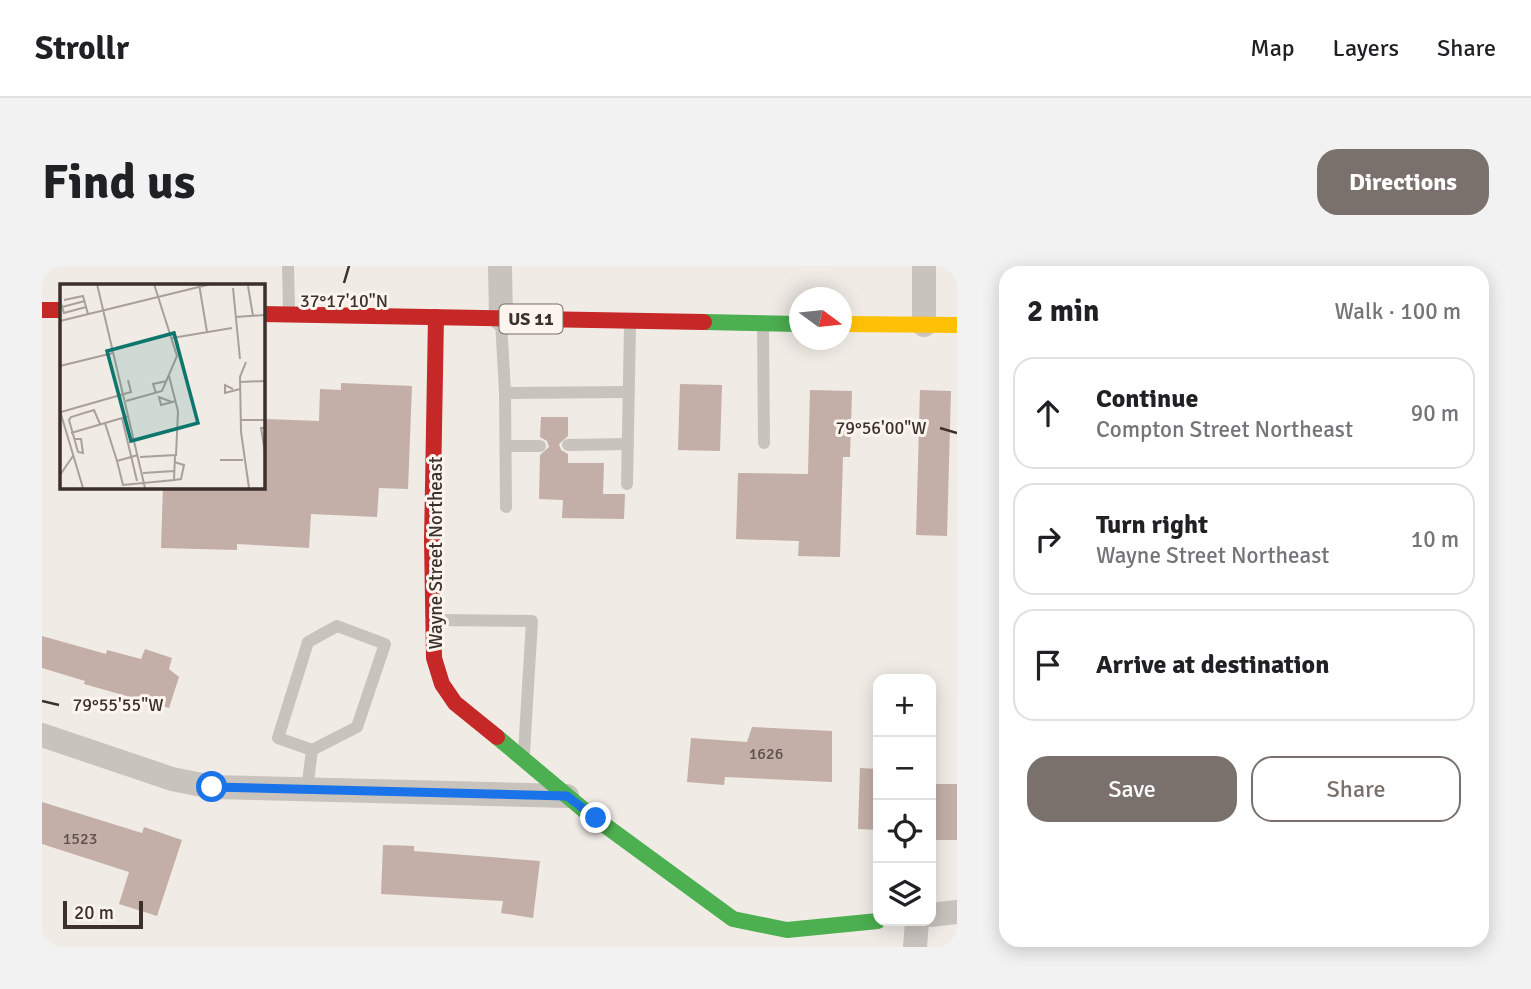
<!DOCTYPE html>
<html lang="en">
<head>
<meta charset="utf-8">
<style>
  body { margin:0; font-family:Signika,sans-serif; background:#f2f2f2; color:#202124 }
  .controls { position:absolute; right:21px; bottom:21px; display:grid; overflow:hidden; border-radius:14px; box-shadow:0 4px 18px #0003 }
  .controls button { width:63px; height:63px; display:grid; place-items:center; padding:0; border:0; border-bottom:2px solid #e0e0e0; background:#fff; color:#202124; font:35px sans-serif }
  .compass { position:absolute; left:747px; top:21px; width:63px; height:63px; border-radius:50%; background:#fff; box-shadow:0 4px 18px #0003; rotate:105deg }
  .scale { position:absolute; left:21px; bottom:18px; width:80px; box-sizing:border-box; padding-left:7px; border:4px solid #3b302b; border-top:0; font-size:19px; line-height:24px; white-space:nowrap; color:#3b302b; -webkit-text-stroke:5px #fbf5ee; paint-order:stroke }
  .stop { position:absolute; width:21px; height:21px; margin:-16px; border:5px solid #1a73e8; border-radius:50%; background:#fff }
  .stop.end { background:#1a73e8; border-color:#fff; box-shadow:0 2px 7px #0008 }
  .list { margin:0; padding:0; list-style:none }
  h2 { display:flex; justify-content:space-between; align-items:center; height:91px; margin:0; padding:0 28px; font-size:30px }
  h2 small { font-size:23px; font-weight:400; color:#757577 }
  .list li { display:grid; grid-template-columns:46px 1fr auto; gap:21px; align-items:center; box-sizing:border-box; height:112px; margin:0 14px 14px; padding:0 14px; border:2px solid #e0e0e0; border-radius:21px }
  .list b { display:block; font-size:26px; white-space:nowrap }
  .list p { margin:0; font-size:23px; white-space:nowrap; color:#757577 }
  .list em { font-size:23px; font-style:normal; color:#757577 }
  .actions { display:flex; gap:14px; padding:21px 28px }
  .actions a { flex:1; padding:16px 0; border:2px solid #7a716c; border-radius:21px; text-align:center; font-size:24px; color:#7a716c }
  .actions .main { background:#7a716c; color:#fff }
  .icon { flex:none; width:38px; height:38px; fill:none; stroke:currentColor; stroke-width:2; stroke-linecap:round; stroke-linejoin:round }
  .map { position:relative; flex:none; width:915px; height:681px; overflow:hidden; border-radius:21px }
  header { display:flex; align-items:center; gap:42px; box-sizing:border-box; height:98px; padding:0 35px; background:#fff; border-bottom:2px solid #e0e0e0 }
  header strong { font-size:33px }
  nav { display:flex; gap:38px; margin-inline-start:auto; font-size:24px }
  .intro { display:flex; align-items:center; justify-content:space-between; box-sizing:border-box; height:168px; padding:0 42px }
  h1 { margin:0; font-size:49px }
  .button { padding:18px 32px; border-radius:21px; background:#7a716c; color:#fff; font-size:24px; font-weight:700 }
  main { display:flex; gap:42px; padding:0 42px }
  aside { flex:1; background:#fff; border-radius:21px; box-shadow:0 4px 18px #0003 }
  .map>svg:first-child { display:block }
</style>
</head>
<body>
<header>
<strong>Strollr</strong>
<nav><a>Map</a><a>Layers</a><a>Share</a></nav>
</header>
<div class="intro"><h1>Find us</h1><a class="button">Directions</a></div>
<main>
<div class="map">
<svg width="915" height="681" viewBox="0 0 915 681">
  <rect width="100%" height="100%" fill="#f0ebe5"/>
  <g fill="#c3afa7">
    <path d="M 299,117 L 370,120 L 366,223 L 337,222 L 335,251 L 269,248 L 267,282 L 195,278 L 195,284 L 119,282 L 121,220 L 221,220 L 224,153 L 277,155 L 278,123 L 299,124 Z"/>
    <path d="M 638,118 L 680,119 L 678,185 L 636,184 Z"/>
    <path d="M 768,124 L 810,125 L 808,191 L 801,191 L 798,291 L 756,290 L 757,275 L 694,273 L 696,207 L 766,208 Z"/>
    <path d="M 878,124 L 909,125 L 905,270 L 874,269 Z"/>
    <path d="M 499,151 L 526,151 L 526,170 L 517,178 L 519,184 L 526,188 L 526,197 L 562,197 L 561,228 L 583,228 L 582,253 L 520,252 L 521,234 L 497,233 L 498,189 L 507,181 L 505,175 L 498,171 Z"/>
    <path d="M 0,370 L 64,388 L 65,384 L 99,393 L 103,383 L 130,392 L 127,403 L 137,411 L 127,442 L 42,418 L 43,415 L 0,402 Z"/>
    <path d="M 710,461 L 790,465 L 790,516 L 683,511 L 682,519 L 645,516 L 649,472 L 705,476 Z"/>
    <path d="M 818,502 L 836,503 L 836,564 L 816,563 Z"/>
    <rect x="889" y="518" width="26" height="56"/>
    <path d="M 0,536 L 100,567 L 102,561 L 140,574 L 115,650 L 77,638 L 87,606 L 0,578 Z"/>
    <path d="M 341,579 L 372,580 L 372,585 L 498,595 L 491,652 L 459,647 L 461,635 L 339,628 Z"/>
  </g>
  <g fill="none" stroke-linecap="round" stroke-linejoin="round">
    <g stroke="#c9c3be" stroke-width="12">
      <path d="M 246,0 L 247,45"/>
      <path d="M 459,55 L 463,127 L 587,126"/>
      <path d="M 721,62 L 722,177"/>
      <path d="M 463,127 L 464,241"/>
      <path d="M 526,179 L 586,178"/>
      <path d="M 464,180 L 498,180"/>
      <path d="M 585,218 L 588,59"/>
      <path d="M 395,354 L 490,355 L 482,487"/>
      <path d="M 265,524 L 270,484 L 236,472 L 266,376 L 295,360 L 343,378 L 315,461 L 270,484"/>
    </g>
    <g stroke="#c9c3be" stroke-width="24">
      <path d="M 458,0 L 459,53"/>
      <path d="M 882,0 L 882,59"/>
      <path d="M 0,469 L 130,513 L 170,521 L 525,530"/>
      <path d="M 889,649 L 915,646"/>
      <path d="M 873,681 L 875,655"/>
    </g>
    <g stroke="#4caf50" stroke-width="16">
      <path d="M 662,56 L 758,58"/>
      <path d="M 455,471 L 542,544 L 691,653 L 745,664 L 836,655"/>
    </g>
    <path stroke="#ffc107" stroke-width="16" d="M 800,58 L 915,59"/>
    <g stroke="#c62828" stroke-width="16">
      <path d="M 0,44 L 19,44"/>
      <path d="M 220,48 L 662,56"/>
      <path d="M 394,51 L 390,275 L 392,392 L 400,418 L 413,437 L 455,471"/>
    </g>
  </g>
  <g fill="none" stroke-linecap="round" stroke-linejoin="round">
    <path stroke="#1a73e8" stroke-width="9" d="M 170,521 L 525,530 L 554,552"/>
  </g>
  <path fill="none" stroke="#3b302b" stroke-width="2.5" d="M 302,17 L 307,0M 898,162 L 915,167M 0,435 L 17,439"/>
  <g text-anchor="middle" stroke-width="6" stroke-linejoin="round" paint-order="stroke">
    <g font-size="16" fill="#5d504a">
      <text x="724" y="493">1626</text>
      <text x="38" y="578">1523</text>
    </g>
    <rect fill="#fbf5ee" stroke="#756b66" stroke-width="2" x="457.5" y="38.5" width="63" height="29" rx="5"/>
    <g font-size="18" font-weight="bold" fill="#3b302b">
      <text x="489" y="59">US 11</text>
    </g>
    <g font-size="19" fill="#3b302b" stroke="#fbf5ee">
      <text transform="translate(393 287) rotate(-90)" y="7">Wayne Street Northeast</text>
    </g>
  </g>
  <g transform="translate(18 18)">
    <rect width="205" height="205" fill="#f0ebe5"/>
    <path fill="none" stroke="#a8a09b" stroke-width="2" d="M 37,0 L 85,204M 139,0 L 147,48M 188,2 L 193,32M 173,4 L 180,75M 0,16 L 4,29 L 26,23M 4,16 L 23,12 L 28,30M 2,23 L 25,17M 176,33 L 205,31M 0,37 L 151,0M 112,54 L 172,44M 186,78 L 180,93 L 181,148 L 189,204M 0,82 L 53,69M 180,98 L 205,97M 173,105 L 165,101 L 165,109 L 180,105M 96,109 L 93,100 L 107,97M 66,117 L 102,107 L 117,72 L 94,0M 112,118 L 99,113 L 101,121 L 116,117M 0,127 L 23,204M 1,128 L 71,108 L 68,96M 62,134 L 77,197M 180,136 L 205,136M 45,139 L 57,177M 205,144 L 201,144 L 205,168M 11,149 L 69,132M 15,155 L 21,155 L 23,169 L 18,168 L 9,136 L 11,133 L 34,126 L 40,140M 78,171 L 57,177 L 63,201 L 114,196 L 115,172M 80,173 L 116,171 L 118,127 L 109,92M 160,176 L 183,176M 83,189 L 114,187M 0,191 L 13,172M 114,196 L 121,195 L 124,181 L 114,178"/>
    <path fill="#0f766e" fill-opacity="0.15" stroke="#0f766e" stroke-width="3.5" d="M 114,49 L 138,139 L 71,157 L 47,67 Z"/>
    <rect width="205" height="205" fill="none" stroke="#3b302b" stroke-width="3.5"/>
  </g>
  <g font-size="18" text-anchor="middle" fill="#3b302b" stroke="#fbf5ee" stroke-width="6" stroke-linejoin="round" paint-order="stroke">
    <text x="302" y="41">37°17'10"N</text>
    <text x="839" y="168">79°56'00"W</text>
    <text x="76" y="445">79°55'55"W</text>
  </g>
</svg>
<div class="controls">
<button>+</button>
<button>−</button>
<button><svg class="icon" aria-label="locate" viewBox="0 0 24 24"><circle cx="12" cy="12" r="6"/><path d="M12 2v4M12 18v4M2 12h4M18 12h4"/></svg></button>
<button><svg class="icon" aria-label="layers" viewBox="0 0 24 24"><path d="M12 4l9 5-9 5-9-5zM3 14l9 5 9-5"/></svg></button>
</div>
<svg class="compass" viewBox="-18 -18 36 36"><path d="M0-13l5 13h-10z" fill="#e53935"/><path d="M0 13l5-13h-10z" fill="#757577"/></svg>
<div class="scale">20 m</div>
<div class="stop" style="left:170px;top:521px"></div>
<div class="stop end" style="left:554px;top:552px"></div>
</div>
<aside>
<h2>2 min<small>Walk · 100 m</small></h2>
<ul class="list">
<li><svg class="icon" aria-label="ahead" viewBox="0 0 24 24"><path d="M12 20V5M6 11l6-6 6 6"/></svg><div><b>Continue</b><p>Compton Street Northeast</p></div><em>90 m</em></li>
<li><svg class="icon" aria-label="right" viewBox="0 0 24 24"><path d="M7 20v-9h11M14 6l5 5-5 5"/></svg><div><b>Turn right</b><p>Wayne Street Northeast</p></div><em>10 m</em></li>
<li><svg class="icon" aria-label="arrive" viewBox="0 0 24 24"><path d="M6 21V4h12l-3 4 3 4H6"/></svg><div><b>Arrive at destination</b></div></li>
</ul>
<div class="actions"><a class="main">Save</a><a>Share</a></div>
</aside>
</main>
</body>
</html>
